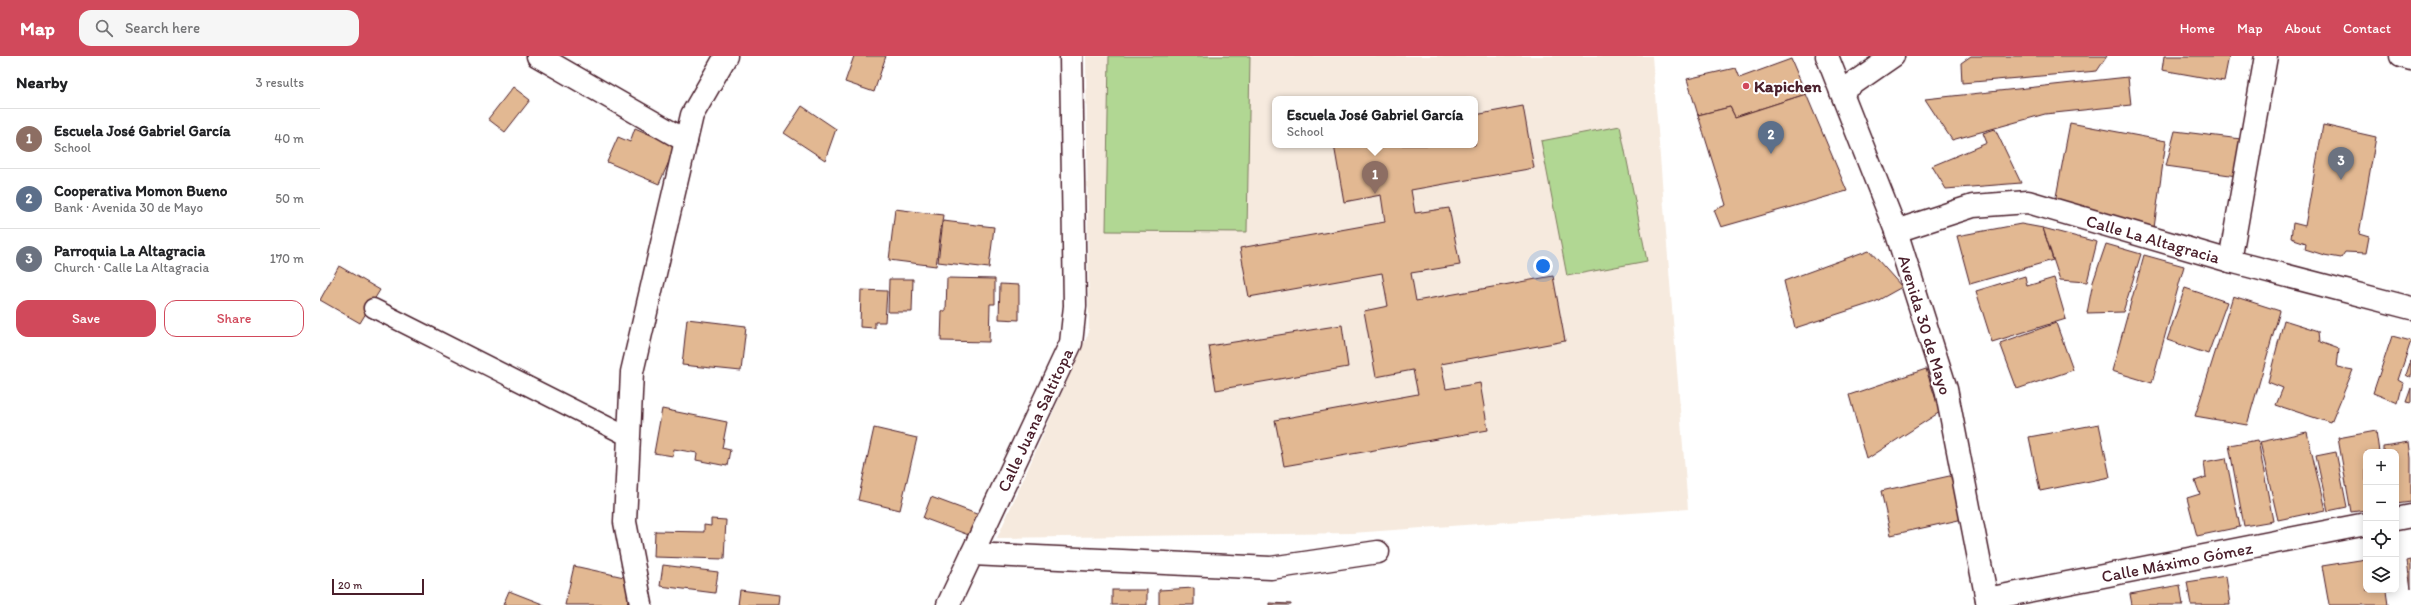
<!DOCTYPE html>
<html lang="en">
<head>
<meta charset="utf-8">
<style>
  body { margin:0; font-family:Itim,sans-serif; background:#f6f6f6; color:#202124 }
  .controls { position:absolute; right:12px; bottom:12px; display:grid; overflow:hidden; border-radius:8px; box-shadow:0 2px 10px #0003 }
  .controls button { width:36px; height:36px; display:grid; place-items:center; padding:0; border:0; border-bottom:1px solid #e0e0e0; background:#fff; color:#202124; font:20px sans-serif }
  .scale { position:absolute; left:12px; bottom:10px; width:92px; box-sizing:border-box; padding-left:4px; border:2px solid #4a1f2b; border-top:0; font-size:11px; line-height:14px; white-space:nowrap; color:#4a1f2b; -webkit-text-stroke:3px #fff; paint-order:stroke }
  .you { position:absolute; left:1223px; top:210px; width:14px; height:14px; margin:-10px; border:3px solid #fff; border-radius:50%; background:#1a73e8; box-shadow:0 0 0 6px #1a73e833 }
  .badge { display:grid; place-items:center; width:26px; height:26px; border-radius:50%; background:#d1495b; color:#fff; font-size:13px; font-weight:700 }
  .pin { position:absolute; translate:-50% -33px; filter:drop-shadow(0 1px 2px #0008) }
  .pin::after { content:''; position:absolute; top:21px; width:14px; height:12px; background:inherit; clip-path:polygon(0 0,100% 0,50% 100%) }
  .popup { position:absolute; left:952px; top:40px; width:206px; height:52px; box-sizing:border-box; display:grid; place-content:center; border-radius:8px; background:#fff; filter:drop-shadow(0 1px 3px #0005); font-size:13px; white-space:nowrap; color:#757577 }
  .popup b { font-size:15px; color:#202124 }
  .popup::after { content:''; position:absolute; left:50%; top:100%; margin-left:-8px; border:8px solid transparent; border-top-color:#fff }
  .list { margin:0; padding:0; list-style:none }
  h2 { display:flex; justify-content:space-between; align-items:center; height:52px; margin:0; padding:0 16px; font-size:17px }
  h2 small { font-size:13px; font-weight:400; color:#757577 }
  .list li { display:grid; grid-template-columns:26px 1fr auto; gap:12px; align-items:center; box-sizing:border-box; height:60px; padding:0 16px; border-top:1px solid #e0e0e0 }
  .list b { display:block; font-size:15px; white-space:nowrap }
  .list p { margin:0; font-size:13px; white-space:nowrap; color:#757577 }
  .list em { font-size:13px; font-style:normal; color:#757577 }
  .actions { display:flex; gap:8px; padding:12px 16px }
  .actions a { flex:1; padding:9px 0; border:1px solid #d1495b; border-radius:12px; text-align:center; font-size:14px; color:#d1495b }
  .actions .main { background:#d1495b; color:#fff }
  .icon { flex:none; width:22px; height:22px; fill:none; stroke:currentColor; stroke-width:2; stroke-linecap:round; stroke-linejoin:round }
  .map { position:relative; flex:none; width:2091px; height:549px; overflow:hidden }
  header { display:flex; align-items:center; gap:24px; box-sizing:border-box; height:56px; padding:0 20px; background:#d1495b; color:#fff }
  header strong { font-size:19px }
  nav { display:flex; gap:22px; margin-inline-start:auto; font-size:14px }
  .search { width:280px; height:36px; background:#f6f6f6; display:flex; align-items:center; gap:10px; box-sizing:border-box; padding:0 14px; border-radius:12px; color:#757577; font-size:15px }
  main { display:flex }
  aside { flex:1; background:#fff }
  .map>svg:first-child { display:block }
</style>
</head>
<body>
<header>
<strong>Map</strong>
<div class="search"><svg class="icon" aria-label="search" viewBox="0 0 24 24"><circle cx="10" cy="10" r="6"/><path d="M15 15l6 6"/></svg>Search here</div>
<nav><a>Home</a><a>Map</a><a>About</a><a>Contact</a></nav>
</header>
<main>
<aside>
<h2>Nearby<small>3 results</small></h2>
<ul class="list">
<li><span class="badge" style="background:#8d6e63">1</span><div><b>Escuela José Gabriel García</b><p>School</p></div><em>40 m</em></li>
<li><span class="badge" style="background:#5c6f8a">2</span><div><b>Cooperativa Momon Bueno</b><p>Bank · Avenida 30 de Mayo</p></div><em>50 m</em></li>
<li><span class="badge" style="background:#6b7280">3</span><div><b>Parroquia La Altagracia</b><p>Church · Calle La Altagracia</p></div><em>170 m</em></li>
</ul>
<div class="actions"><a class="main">Save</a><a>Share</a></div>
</aside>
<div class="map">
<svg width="2091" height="549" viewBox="0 0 2091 549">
  <rect width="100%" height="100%" fill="#fff"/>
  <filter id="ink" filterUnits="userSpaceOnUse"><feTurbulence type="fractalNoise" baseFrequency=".025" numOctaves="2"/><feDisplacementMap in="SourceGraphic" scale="8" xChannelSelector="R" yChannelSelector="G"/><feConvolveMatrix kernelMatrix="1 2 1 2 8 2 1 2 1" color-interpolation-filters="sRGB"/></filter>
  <g filter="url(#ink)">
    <path fill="#f6eade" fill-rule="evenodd" d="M 766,0 L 1332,0 L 1368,453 L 1032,477 L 677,482 L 769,276 ZM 955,43 L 1155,43 L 1155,89 L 955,89 Z"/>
    <g fill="#b1d793" stroke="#7e7b5f">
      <path d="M 789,0 L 930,0 L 927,176 L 786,175 Z"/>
      <path d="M 1300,70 L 1327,205 L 1247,220 L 1221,85 Z"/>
    </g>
    <g fill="#e2b892" stroke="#4a1f2b">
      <path d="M 534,0 L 566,0 L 554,36 L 525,26 Z"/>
      <path d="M 1651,0 L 1787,0 L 1777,15 L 1642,27 L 1641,7 Z"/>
      <path d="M 1844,0 L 1909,0 L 1904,25 L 1842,14 Z"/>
      <path d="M 1471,3 L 1486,38 L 1415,61 L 1410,51 L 1378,59 L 1367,23 L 1415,12 L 1419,22 Z"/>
      <path d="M 1808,21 L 1811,49 L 1725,58 L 1632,84 L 1605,43 Z"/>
      <path d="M 193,31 L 210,44 L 185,76 L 168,63 Z"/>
      <path d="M 1486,38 L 1527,135 L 1401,171 L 1394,154 L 1406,149 L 1378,59 L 1410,51 L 1415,61 Z"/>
      <path d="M 482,50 L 516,73 L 505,104 L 464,77 Z"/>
      <path d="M 1203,50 L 1214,112 L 1091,134 L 1095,157 L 1129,152 L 1140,209 L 1091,217 L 1096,245 L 1233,220 L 1245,285 L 1121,308 L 1126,333 L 1160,327 L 1168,374 L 964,410 L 955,364 L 1098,338 L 1093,314 L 1056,321 L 1044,255 L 1068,250 L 1062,217 L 929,241 L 920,192 L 1065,166 L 1061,139 L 1024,146 L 1014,89 L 1155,89 L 1155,59 Z"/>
      <path d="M 1750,67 L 1846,85 L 1834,172 L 1735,146 Z"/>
      <path d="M 2003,69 L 2056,81 L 2039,178 L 2049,181 L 2046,197 L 2025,196 L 2021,202 L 2004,199 L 1985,193 L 1986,187 L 1971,182 L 1973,167 L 1985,170 Z"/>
      <path d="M 315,72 L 356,90 L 339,128 L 287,106 L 298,81 L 310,86 Z"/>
      <path d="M 1675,73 L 1701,127 L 1626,133 L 1612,110 L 1667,87 L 1663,77 Z"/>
      <path d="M 1855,75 L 1921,83 L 1917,120 L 1846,110 Z"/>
      <path d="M 575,153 L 623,159 L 616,210 L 569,204 Z"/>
      <path d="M 623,165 L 674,171 L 669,212 L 618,206 Z"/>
      <path d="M 1701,168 L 1723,172 L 1733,204 L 1650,228 L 1637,180 Z"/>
      <path d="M 1723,172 L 1777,186 L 1767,226 L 1740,224 Z"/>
      <path d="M 1786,188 L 1821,198 L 1803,256 L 1767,257 L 1773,226 Z"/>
      <path d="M 1549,194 L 1582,231 L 1555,246 L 1475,272 L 1464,225 Z"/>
      <path d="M 1824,199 L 1864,210 L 1832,327 L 1792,315 Z"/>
      <path d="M 19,210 L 60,234 L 40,267 L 0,244 Z"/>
      <path d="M 1705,220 L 1707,230 L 1734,222 L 1746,263 L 1672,286 L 1656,235 Z"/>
      <path d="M 627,222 L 675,223 L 675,248 L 670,248 L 669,286 L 621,285 L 622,255 L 626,255 Z"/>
      <path d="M 569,223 L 593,223 L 592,256 L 568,256 Z"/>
      <path d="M 680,228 L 699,229 L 699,264 L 679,263 Z"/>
      <path d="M 1865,232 L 1907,246 L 1888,298 L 1847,284 Z"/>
      <path d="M 541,234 L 567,235 L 565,266 L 555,266 L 555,272 L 540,271 Z"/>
      <path d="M 1913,240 L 1960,255 L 1927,369 L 1875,360 Z"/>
      <path d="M 367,263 L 426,270 L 421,315 L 362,309 Z"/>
      <path d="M 1964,264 L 1999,275 L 2000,286 L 2019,293 L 2017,311 L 2033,314 L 2011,367 L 1956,349 L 1963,332 L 1948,326 Z"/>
      <path d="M 1736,267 L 1753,314 L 1697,333 L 1680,287 Z"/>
      <path d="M 1022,269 L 1028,311 L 896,334 L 889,290 Z"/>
      <path d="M 2072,280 L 2091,285 L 2078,324 L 2083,327 L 2078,347 L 2053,337 Z"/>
      <path d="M 2091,304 L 2091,322 L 2086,319 Z"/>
      <path d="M 1606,313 L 1620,356 L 1547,403 L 1529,339 Z"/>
      <path d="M 2091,332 L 2091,347 L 2086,346 Z"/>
      <path d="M 342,353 L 407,366 L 402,392 L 410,394 L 407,410 L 376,404 L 377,397 L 354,393 L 353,400 L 334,397 Z"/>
      <path d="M 1779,368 L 1790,421 L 1720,435 L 1709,381 Z"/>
      <path d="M 554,372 L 597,382 L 580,454 L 538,444 Z"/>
      <path d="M 2056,375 L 2059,396 L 2046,396 L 2046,454 L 2031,456 L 2018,382 Z"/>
      <path d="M 1987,376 L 2005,454 L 1958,464 L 1940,386 Z"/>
      <path d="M 1938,384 L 1953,465 L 1924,470 L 1909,389 Z"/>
      <path d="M 2089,386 L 2091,402 L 2091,446 L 2076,448 L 2076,396 L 2063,396 L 2063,390 Z"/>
      <path d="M 2016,396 L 2027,451 L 2008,455 L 1996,400 Z"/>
      <path d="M 1906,402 L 1920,471 L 1877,480 L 1867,442 L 1880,438 L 1875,425 L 1886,421 L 1884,406 Z"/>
      <path d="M 1634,419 L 1643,463 L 1571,479 L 1561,435 Z"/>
      <path d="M 611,441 L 662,460 L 654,481 L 603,462 Z"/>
      <path d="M 391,463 L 406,464 L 404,503 L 334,501 L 335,475 L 384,476 L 384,469 L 391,470 Z"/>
      <path d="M 2046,503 L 2046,534 L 2066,535 L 2068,549 L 2009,549 L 2002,510 Z"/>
      <path d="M 2091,504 L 2091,533 L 2087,505 Z"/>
      <path d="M 343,509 L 398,516 L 395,537 L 340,530 Z"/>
      <path d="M 254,510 L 313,523 L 307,549 L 245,549 Z"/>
      <path d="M 1906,520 L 1910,549 L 1871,549 L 1867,526 Z"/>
      <path d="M 1860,529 L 1863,549 L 1812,549 L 1810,538 Z"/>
      <path d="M 874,532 L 874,549 L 839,549 L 839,534 Z"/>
      <path d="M 420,534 L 459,539 L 458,549 L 418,549 Z"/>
      <rect x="792" y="534" width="35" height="15"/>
      <path d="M 189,535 L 225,549 L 183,549 Z"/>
      <path d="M 949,547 L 971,548 L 971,549 L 949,549 Z"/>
    </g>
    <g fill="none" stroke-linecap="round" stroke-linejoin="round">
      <defs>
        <path id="lane" d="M 53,252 L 309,381"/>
        <g id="street">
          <path d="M 218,0 L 366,85"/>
          <path d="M 2081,0 L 2091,3"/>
          <path d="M 1521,36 L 1573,0"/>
          <path d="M 1576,175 L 1653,150 L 1708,146 L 1910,205 L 2091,252"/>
          <path d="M 1910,205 L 1946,0"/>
          <path d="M 2076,463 L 2091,460"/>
          <path d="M 652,498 L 951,512 L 1058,496"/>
          <path d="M 1667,543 L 2046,468"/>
          <path d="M 321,548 L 305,466 L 312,316 L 372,59 L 406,0"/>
          <path d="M 628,549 L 751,287 L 755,250 L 751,0"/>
        </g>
        <path id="secondary" d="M 1507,0 L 1576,175 L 1626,333 L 1668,549"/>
      </defs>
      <use href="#lane" stroke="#4a1f2b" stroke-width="21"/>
      <use href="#street" stroke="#4a1f2b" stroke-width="25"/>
      <use href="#secondary" stroke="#4a1f2b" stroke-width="25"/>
      <use href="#lane" stroke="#fff" stroke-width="18"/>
      <use href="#street" stroke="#fff" stroke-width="22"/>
      <use href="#secondary" stroke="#fff" stroke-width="22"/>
    </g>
  </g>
  <circle fill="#d1495b" stroke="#fff" stroke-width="1.5" cx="1426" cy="30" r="4"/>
  <g text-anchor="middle" stroke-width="4" stroke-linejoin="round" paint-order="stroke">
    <g font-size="17" font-weight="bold" fill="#4a1f2b" stroke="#fff" text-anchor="start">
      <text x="1434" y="36">Kapichen</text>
    </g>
    <g font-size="17" fill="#4a1f2b" stroke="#fff">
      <text transform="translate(1833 183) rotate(16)" y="6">Calle La Altagracia</text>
      <text transform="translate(1605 269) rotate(73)" y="6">Avenida 30 de Mayo</text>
      <text transform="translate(715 364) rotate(-65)" y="6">Calle Juana Saltitopa</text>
      <text transform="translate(1857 506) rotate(-11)" y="6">Calle Máximo Gómez</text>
    </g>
  </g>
</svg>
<div class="controls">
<button>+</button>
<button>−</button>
<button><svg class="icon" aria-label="locate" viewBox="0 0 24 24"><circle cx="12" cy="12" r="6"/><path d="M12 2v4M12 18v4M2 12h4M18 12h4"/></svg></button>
<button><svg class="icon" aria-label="layers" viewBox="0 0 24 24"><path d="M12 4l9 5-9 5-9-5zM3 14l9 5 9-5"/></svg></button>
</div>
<div class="scale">20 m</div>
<div class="you"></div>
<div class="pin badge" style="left:1055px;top:138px;background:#8d6e63">1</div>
<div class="popup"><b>Escuela José Gabriel García</b>School</div>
<div class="pin badge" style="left:1451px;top:98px;background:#5c6f8a">2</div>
<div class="pin badge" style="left:2021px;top:124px;background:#6b7280">3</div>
</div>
</main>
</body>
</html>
